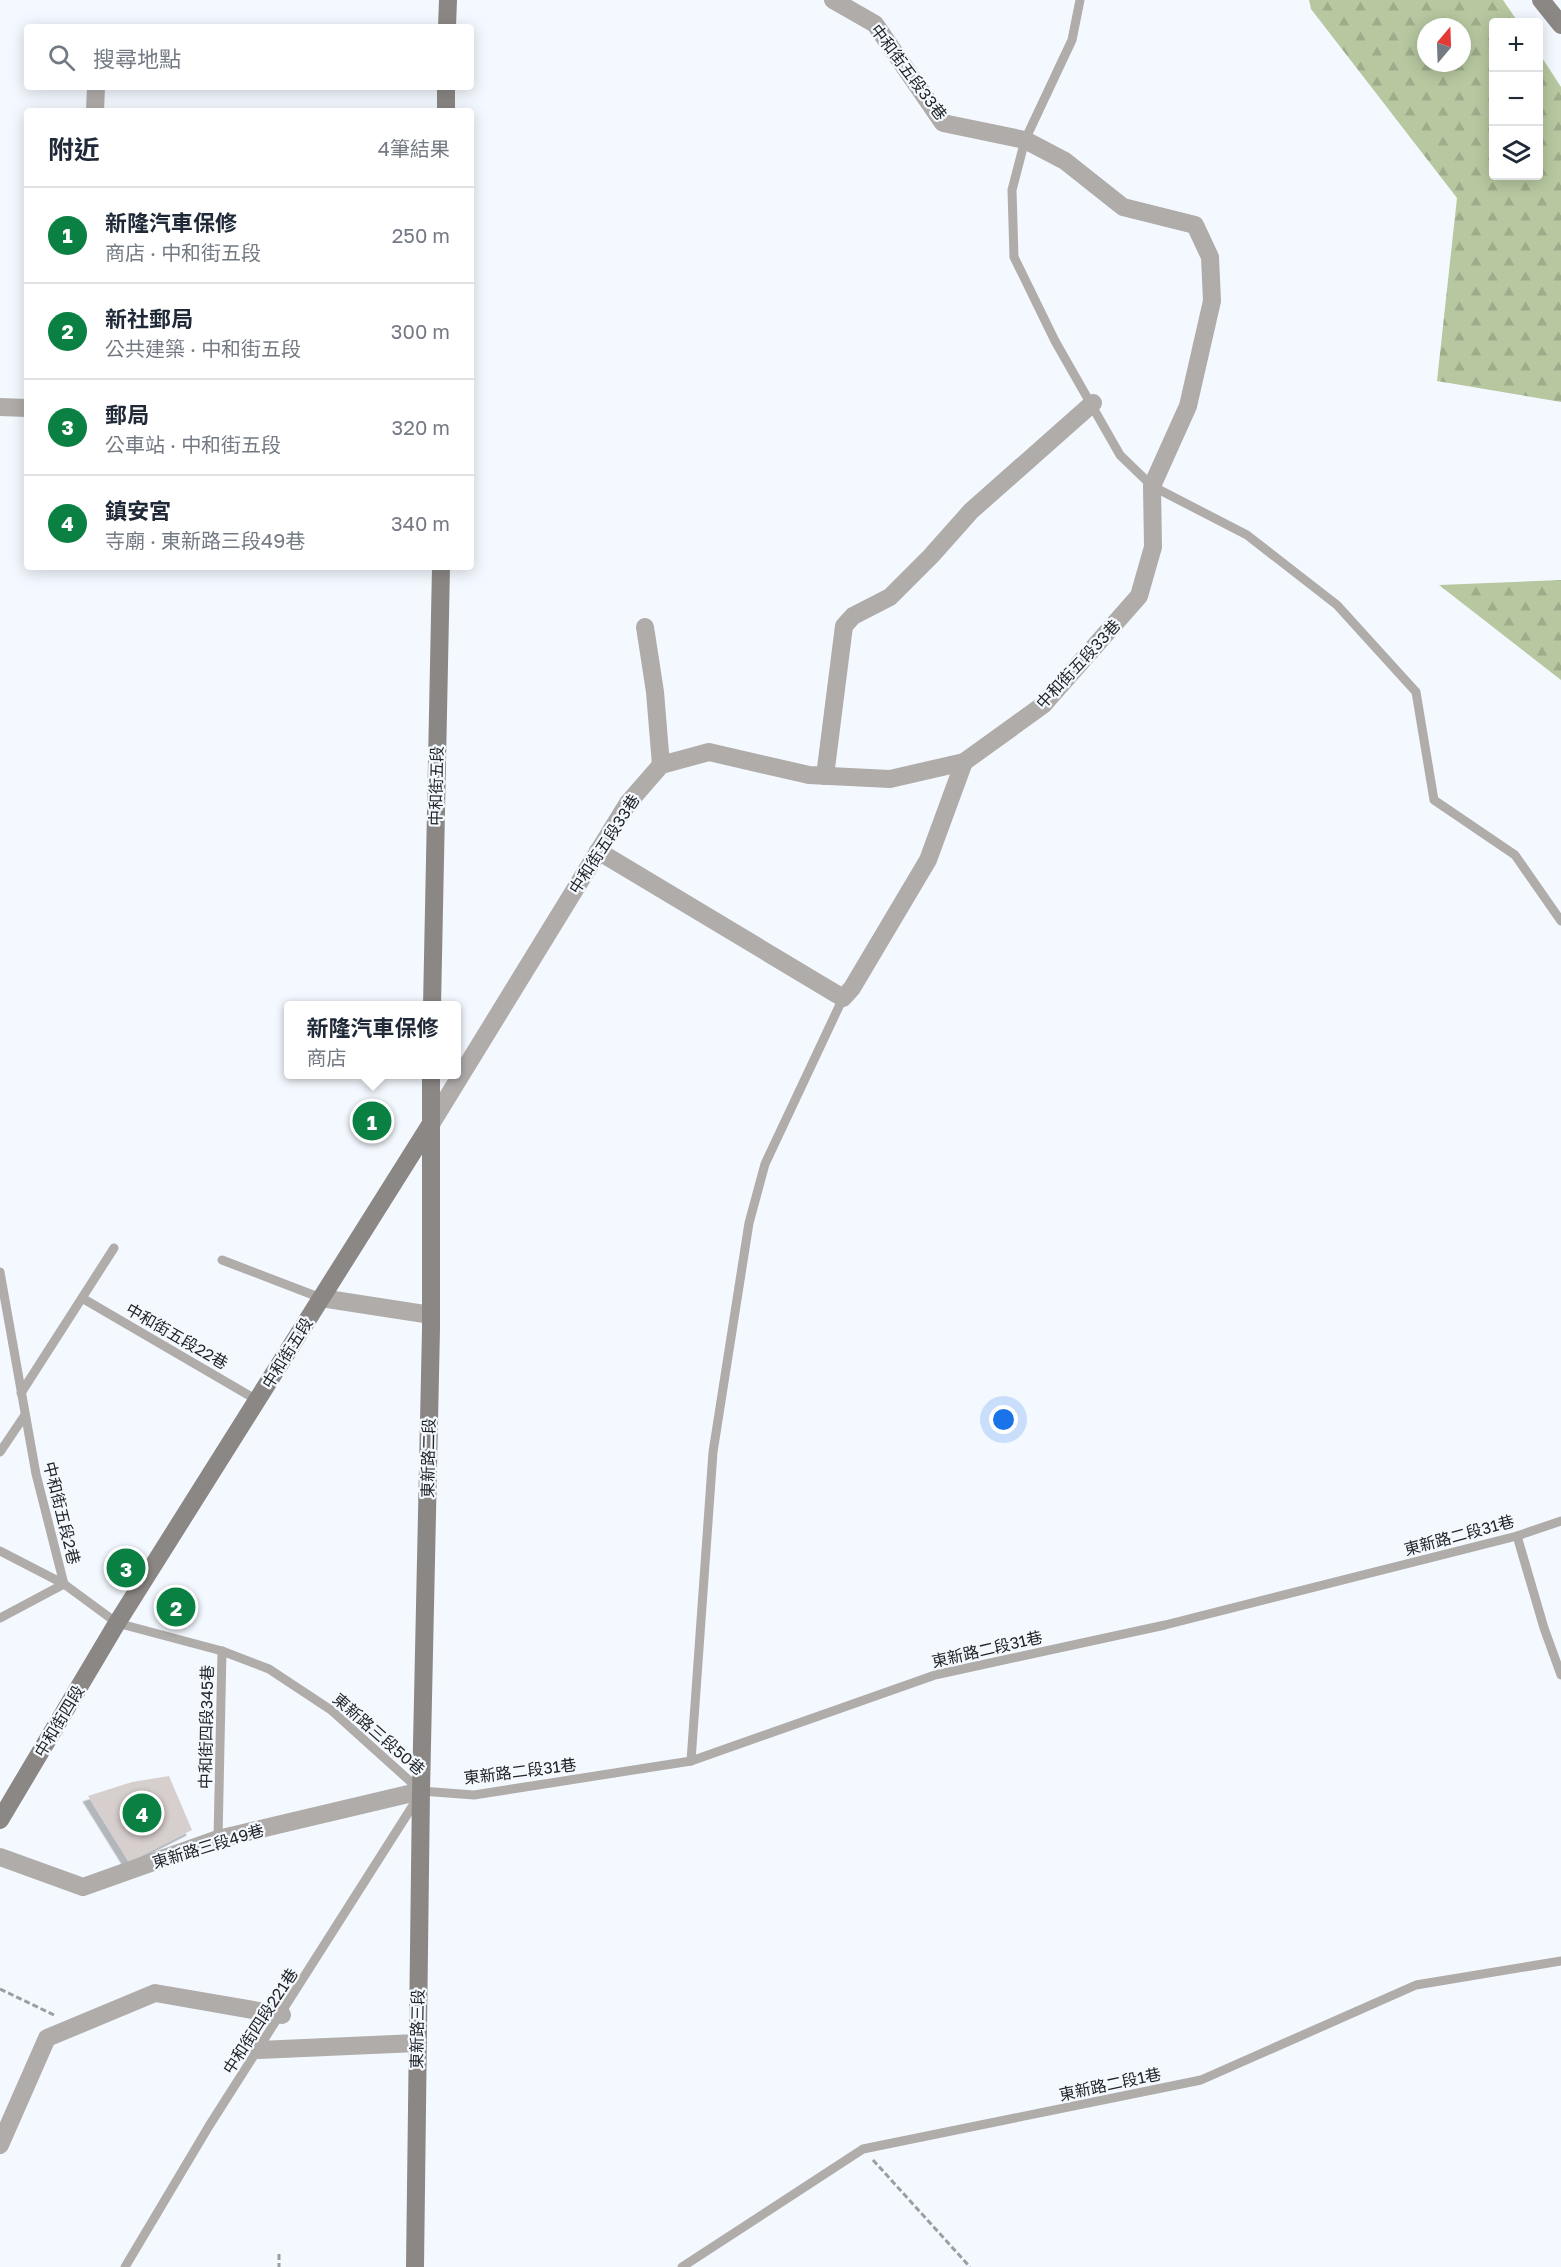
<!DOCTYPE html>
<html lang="zh-TW">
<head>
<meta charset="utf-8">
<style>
  body { margin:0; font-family:"Golos Text","Noto Sans TC",sans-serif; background:#f6f6f7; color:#1f2937 }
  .controls { position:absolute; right:18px; top:18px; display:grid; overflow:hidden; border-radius:6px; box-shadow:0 3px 15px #0003 }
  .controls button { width:54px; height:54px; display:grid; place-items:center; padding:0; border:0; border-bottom:2px solid #e0e1e3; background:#fff; color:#1f2937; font:30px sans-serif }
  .compass { position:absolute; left:1417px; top:18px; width:54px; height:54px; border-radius:50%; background:#fff; box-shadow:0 3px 15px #0003; rotate:19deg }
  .you { position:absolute; left:1004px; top:1420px; width:21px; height:21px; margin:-15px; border:4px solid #fff; border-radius:50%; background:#1a73e8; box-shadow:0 0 0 9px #1a73e833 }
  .badge { display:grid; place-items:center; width:39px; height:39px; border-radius:50%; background:#0b8043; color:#fff; font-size:20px; font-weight:700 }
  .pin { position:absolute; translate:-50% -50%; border:3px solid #fff; box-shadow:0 2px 6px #0006 }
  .popup { position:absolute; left:284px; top:1001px; width:177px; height:78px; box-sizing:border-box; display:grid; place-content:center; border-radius:6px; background:#fff; filter:drop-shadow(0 2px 4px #0005); font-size:20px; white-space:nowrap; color:#747a83 }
  .popup b { font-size:22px; color:#1f2937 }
  .popup::after { content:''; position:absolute; left:50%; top:100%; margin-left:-12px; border:12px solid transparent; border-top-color:#fff }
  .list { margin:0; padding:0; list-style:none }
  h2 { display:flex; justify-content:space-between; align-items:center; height:78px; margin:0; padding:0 24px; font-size:26px }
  h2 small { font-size:20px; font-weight:400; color:#747a83 }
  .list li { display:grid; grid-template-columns:39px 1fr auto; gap:18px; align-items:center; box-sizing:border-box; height:96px; padding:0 24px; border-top:2px solid #e0e1e3 }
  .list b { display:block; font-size:22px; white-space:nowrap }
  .list p { margin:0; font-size:20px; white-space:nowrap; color:#747a83 }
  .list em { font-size:20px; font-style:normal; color:#747a83 }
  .icon { flex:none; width:33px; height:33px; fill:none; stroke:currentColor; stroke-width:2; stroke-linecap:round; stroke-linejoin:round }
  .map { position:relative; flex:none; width:1561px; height:2267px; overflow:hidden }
  .search { position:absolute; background:#fff; box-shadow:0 3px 15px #0003; left:24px; top:24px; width:450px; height:66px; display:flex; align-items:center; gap:15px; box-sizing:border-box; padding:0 21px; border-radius:6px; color:#747a83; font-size:22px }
  .panel { position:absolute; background:#fff; box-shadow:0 3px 15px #0003; left:24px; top:108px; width:450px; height:462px; border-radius:6px }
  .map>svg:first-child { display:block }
</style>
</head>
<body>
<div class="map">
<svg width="1561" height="2267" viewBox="0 0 1561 2267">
  <defs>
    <pattern id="forest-firs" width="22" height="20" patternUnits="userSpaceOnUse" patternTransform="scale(1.5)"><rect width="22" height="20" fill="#b7c8a0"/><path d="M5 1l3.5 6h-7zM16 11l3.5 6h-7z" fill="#9dac8a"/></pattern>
    <filter id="shadow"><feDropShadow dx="-5.5" dy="5.5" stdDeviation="0" flood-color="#0004"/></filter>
  </defs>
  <rect width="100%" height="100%" fill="#f4f9ff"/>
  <g fill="url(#forest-firs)" fill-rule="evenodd">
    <path d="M 1309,0 L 1503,0 L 1518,22 L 1494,22 L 1494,176 L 1538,176 L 1539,53 L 1561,87 L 1561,402 L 1437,381 L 1457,198 L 1311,9 ZM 1426,27 L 1462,27 L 1462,63 L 1426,63 Z"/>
    <path d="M 1561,580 L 1561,680 L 1439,585 Z"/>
  </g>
  <path fill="#d7cfce" filter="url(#shadow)" d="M 169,1776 L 192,1830 L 129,1862 L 88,1796 L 132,1782 Z"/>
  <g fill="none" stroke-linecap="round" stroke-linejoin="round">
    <g stroke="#9b9fa3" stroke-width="3" stroke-dasharray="6 3" stroke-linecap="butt">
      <path d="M 0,1989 L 54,2015"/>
      <path d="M 873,2160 L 970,2267"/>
      <path d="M 279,2254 L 279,2267"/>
    </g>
    <g stroke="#afacaa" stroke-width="9">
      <path d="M 1080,0 L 1072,40 L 1025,140 L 1012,190 L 1014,257 L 1055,341 L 1120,455 L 1152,486 L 1247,535 L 1337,605 L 1416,692 L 1434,800 L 1515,855 L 1561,921"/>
      <path d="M 222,1260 L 321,1298"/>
      <path d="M 0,1272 L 36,1474 L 64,1584"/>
      <path d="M 82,1298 L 257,1400"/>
      <path d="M 21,1393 L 114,1248"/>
      <path d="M 0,1452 L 25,1415"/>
      <path d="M 1517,1536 L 1544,1628 L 1561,1675"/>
      <path d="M 0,1551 L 64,1584"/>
      <path d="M 0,1618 L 64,1584 L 117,1623 L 222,1651 L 269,1669 L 331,1710 L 421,1791"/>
      <path d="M 691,1761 L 713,1452 L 749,1223 L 765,1164 L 843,998"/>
      <path d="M 421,1791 L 474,1795 L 691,1761 L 935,1675 L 1165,1625 L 1517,1536 L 1561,1521"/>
      <path d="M 218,1839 L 222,1651"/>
      <path d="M 125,2267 L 209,2126 L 417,1799"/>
      <path d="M 682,2267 L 863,2149 L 1201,2080 L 1416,1985 L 1561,1961"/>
    </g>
    <g stroke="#afacaa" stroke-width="18">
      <path d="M 95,111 L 96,87"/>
      <path d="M 0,407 L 27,408"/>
      <path d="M 645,627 L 655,692 L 661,765"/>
      <path d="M 825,776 L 844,626 L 853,616 L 890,597 L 931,556 L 971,511 L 1093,403"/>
      <path d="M 598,851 L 843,998 L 852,988 L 928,860 L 964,762"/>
      <path d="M 431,1124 L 628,803 L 661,765 L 709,752 L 809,775 L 890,779 L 964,762 L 1043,705 L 1139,596 L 1153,547 L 1152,486 L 1188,406 L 1212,301 L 1210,257 L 1195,225 L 1123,207 L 1065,161 L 1025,140 L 943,123 L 875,24 L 833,0"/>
      <path d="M 321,1298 L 431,1315"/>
      <path d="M 0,1857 L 83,1887 L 218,1839 L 421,1791"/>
      <path d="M 259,2050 L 417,2043"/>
      <path d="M 0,2145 L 47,2038 L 155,1993 L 282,2015"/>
    </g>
    <g stroke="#8b8785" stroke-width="18">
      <path d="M 1541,0 L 1561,25"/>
      <path d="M 447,27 L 448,0"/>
      <path d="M 446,111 L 446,87"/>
      <path d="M 432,1006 L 441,567"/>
      <path d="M 0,1820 L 117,1623 L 430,1125"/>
      <path d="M 415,2267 L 421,1791 L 431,1329 L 431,1074"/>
    </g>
  </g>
  <g text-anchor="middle" stroke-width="4.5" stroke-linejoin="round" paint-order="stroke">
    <g font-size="16" fill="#232527" stroke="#f4f9ff">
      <text transform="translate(909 72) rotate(53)" y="6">中和街五段33巷</text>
      <text transform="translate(1078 664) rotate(-47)" y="6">中和街五段33巷</text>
      <text transform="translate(436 786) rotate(-89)" y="6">中和街五段</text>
      <text transform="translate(604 844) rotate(-57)" y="6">中和街五段33巷</text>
      <text transform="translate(177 1336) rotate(30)" y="6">中和街五段22巷</text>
      <text transform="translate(287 1353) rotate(-58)" y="6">中和街五段</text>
      <text transform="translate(428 1458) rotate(-89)" y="6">東新路二段</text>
      <text transform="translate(62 1513) rotate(76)" y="6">中和街五段2巷</text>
      <text transform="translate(1459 1535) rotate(-15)" y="6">東新路二段31巷</text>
      <text transform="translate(987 1649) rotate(-13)" y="6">東新路二段31巷</text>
      <text transform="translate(59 1721) rotate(-59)" y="6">中和街四段</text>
      <text transform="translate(206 1727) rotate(-89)" y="6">中和街四段345巷</text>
      <text transform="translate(379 1734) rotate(41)" y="6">東新路三段50巷</text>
      <text transform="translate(520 1771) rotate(-7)" y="6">東新路二段31巷</text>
      <text transform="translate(208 1846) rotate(-17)" y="6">東新路三段49巷</text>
      <text transform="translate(260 2021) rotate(-57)" y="6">中和街四段221巷</text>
      <text transform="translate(417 2029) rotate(-89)" y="6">東新路三段</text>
      <text transform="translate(1110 2084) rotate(-12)" y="6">東新路二段1巷</text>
    </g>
  </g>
</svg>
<div class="controls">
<button>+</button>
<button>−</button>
<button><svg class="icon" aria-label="layers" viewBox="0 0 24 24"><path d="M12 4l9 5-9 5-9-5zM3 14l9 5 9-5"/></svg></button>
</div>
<svg class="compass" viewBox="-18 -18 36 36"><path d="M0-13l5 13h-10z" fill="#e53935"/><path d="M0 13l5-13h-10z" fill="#747a83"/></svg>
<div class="you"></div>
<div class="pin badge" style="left:372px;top:1121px">1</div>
<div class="popup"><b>新隆汽車保修</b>商店</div>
<div class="pin badge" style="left:176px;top:1607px">2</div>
<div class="pin badge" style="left:126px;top:1568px">3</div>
<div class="pin badge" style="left:142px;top:1813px">4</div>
<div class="search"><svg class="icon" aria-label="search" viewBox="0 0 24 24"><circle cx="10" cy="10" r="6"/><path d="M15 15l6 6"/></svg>搜尋地點</div>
<section class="panel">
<h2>附近<small>4筆結果</small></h2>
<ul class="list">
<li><span class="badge">1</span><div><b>新隆汽車保修</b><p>商店 · 中和街五段</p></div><em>250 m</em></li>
<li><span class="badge">2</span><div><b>新社郵局</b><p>公共建築 · 中和街五段</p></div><em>300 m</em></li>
<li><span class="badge">3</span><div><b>郵局</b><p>公車站 · 中和街五段</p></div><em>320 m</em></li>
<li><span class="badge">4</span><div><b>鎮安宮</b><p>寺廟 · 東新路三段49巷</p></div><em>340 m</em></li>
</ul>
</section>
</div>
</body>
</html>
